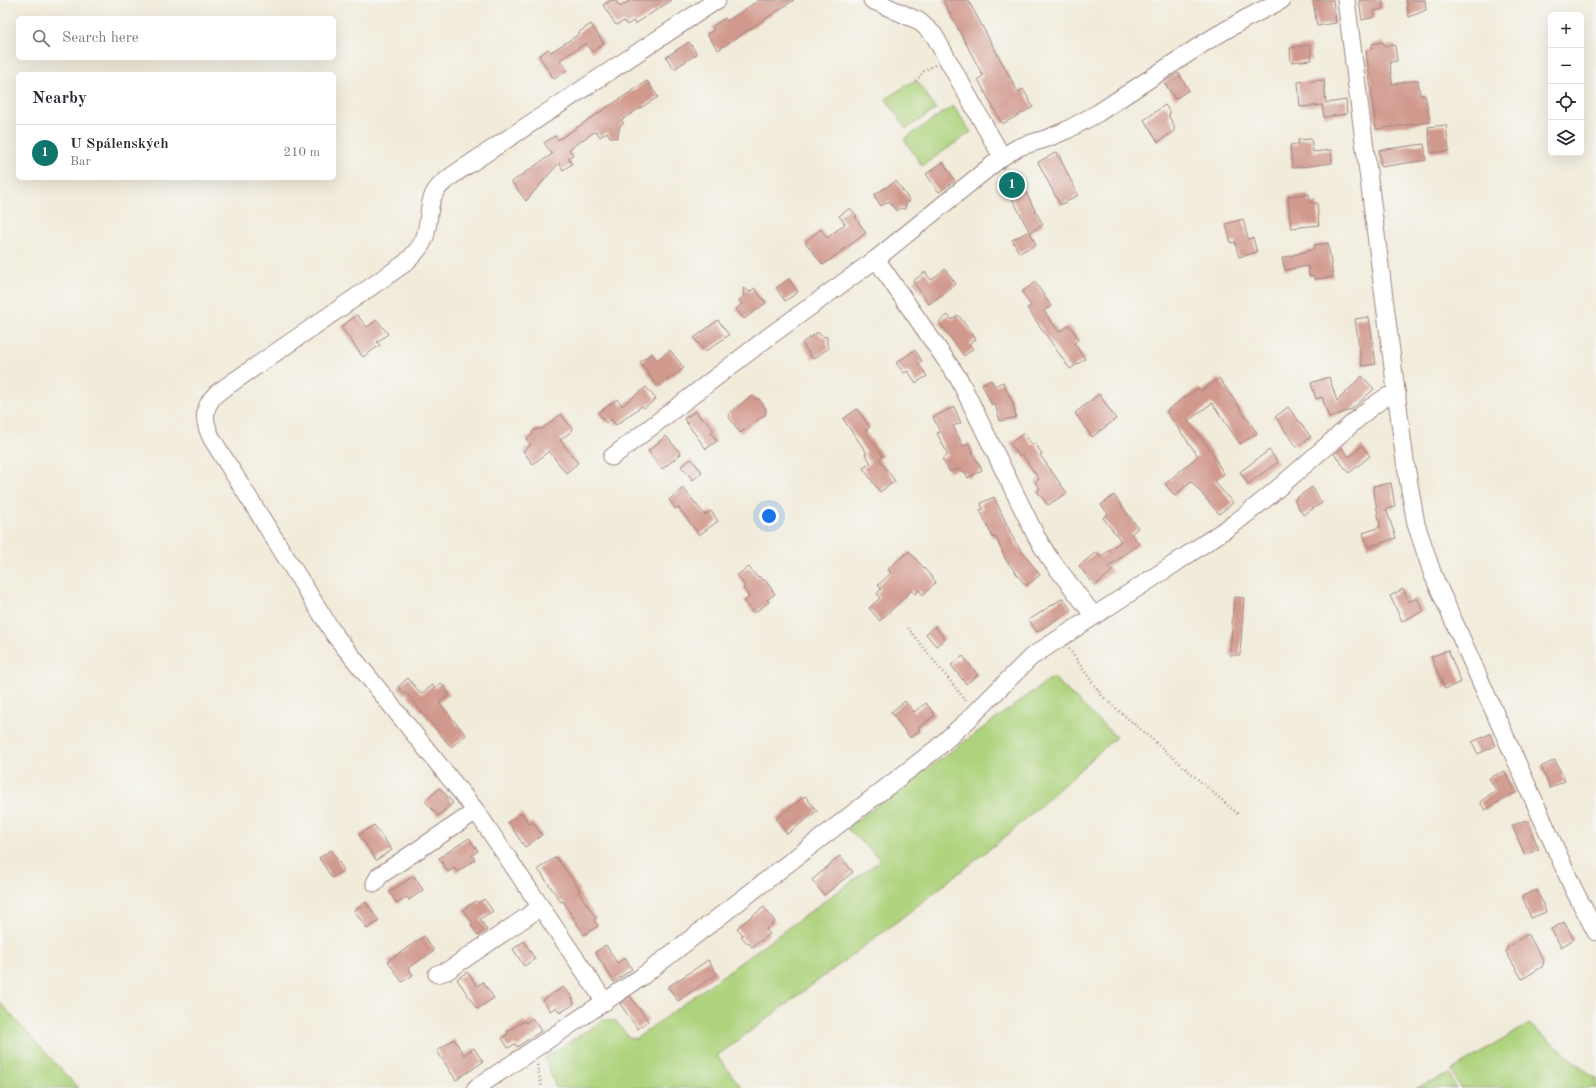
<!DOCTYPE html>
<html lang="en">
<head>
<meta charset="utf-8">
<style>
  body { margin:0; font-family:"Old Standard TT",serif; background:#f7f7f7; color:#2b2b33 }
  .controls { position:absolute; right:12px; top:12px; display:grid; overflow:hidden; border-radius:6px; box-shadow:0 4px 16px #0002 }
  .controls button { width:36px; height:36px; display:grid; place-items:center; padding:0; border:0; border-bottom:1px solid #e1e1e2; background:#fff; color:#2b2b33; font:20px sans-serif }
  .you { position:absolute; left:769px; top:516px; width:14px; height:14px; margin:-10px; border:3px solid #fff; border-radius:50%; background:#1a73e8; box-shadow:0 0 0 6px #1a73e833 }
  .badge { display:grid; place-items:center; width:26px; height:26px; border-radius:50%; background:#0f766e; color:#fff; font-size:13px; font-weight:700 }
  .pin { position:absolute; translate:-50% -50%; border:2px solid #fff; box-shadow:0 1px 4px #0006 }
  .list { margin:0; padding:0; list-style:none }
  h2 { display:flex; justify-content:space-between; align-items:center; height:52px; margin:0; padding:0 16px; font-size:17px }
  h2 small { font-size:13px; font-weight:400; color:#7c7c81 }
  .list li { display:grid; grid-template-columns:26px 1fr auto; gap:12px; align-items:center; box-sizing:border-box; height:56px; padding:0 16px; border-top:1px solid #e1e1e2 }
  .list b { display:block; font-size:15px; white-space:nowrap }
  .list p { margin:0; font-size:13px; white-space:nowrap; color:#7c7c81 }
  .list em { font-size:13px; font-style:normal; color:#7c7c81 }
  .icon { flex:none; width:22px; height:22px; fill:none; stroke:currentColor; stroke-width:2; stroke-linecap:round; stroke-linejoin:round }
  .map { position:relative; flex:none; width:1596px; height:1088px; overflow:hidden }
  .search { position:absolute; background:#fff; box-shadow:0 4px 16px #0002; left:16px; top:16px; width:320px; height:44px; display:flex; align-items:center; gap:10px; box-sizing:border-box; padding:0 14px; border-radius:6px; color:#7c7c81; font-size:15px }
  .panel { position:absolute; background:#fff; box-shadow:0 4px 16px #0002; left:16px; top:72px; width:320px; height:108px; border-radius:6px }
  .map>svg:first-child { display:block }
</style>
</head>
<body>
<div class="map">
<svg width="1596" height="1088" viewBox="0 0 1596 1088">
  <rect width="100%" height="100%" fill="#f6f6f2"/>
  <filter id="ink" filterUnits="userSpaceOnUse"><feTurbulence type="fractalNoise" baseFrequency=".025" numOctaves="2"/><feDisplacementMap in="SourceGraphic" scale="8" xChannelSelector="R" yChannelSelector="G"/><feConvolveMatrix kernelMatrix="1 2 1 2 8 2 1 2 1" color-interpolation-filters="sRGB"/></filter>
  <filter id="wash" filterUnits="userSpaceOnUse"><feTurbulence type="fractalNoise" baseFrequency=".012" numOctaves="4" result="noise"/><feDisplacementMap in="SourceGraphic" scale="16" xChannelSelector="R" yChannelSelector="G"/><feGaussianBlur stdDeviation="0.9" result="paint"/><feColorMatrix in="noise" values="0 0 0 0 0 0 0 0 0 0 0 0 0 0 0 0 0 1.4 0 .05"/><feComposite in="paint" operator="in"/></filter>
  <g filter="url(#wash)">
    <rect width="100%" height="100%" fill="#f1ebda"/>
    <g fill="#aed37d" stroke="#7c7954">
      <path d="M 913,81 L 918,82 L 936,109 L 906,129 L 886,99 Z"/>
      <path d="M 953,106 L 971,132 L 922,166 L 904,139 Z"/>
      <path d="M 1053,677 L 1116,737 L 1010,833 L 899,920 L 717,1056 L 742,1088 L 556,1088 L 545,1058 L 603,1020 L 616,1021 L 630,1039 L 637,1038 L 881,860 L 846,828 Z"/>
      <path d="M 0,1003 L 78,1088 L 0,1088 Z"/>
      <path d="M 1529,1024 L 1596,1079 L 1596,1088 L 1460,1088 L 1452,1070 Z"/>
      <path d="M 1450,1074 L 1456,1088 L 1415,1088 Z"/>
    </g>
    <g id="blocks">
      <g fill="#d1998d">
        <path d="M 611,0 L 615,0 L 620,7 L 631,0 L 672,0 L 635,24 L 633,21 L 627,25 L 624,21 L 616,25 L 603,5 Z"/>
        <path d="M 759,0 L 794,0 L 718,50 L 707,34 L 714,30 L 712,27 L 725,18 L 727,21 Z"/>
        <path d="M 943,0 L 968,0 L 1018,92 L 1023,89 L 1033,107 L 1002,124 L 978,79 L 983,76 Z"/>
        <path d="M 1313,0 L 1333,0 L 1336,23 L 1317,26 Z"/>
        <path d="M 1359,0 L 1382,0 L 1383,9 L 1374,11 L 1375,17 L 1362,20 Z"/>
        <path d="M 1406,0 L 1425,0 L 1426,10 L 1409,17 Z"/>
        <path d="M 591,24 L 604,44 L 592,52 L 586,43 L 560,60 L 567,70 L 554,79 L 539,56 L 548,49 L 551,52 L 579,34 L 579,32 Z"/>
        <path d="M 689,42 L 697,54 L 674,69 L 666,57 Z"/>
        <path d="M 1383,42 L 1384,46 L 1395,45 L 1397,61 L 1390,62 L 1392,84 L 1418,80 L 1420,95 L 1425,95 L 1430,122 L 1376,129 L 1366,50 L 1372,49 L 1372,44 Z"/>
        <path d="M 1310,45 L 1312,60 L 1291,62 L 1290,48 Z"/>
        <path d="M 1178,73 L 1189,90 L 1175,99 L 1164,82 Z"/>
        <path d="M 1324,80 L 1326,103 L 1346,100 L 1347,114 L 1324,117 L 1322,105 L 1300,107 L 1298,82 Z"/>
        <path d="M 647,81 L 658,97 L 621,120 L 624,123 L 620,126 L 617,138 L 610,137 L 607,132 L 600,137 L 596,131 L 569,149 L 573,155 L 568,158 L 572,164 L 563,170 L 559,163 L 526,201 L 512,182 L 552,154 L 544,143 L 555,136 L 558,140 Z"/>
        <path d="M 1165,105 L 1170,112 L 1169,117 L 1174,125 L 1174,131 L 1158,142 L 1144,120 Z"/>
        <path d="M 1446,125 L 1449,151 L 1431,153 L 1428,127 Z"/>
        <path d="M 1311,139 L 1313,152 L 1331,150 L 1332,163 L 1292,168 L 1290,145 L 1298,144 L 1298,140 Z"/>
        <path d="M 1424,144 L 1426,160 L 1381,167 L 1379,150 Z"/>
        <path d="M 1057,152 L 1078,195 L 1060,205 L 1038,162 Z"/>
        <path d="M 943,162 L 955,181 L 939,192 L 926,174 Z"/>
        <path d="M 1016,174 L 1043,225 L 1030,232 L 1036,245 L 1019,253 L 1012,240 L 1029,231 L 1003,181 Z"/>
        <path d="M 896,181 L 910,201 L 906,204 L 905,209 L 900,208 L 896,211 L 889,201 L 881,206 L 874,195 Z"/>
        <path d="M 1309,194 L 1310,203 L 1317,203 L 1319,225 L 1291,228 L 1288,196 Z"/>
        <path d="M 850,208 L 857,216 L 855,217 L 866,233 L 823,265 L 805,242 L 821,229 L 827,238 L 845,224 L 839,216 Z"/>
        <path d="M 1243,219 L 1248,239 L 1253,238 L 1257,252 L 1239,257 L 1235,242 L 1231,243 L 1226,224 Z"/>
        <path d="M 1328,243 L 1333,277 L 1314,279 L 1314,276 L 1309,276 L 1308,266 L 1285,270 L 1282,258 L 1314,249 L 1314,245 Z"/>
        <path d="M 945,269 L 956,284 L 929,304 L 913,281 L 925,272 L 931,280 Z"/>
        <path d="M 789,279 L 798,292 L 785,301 L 776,288 Z"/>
        <path d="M 1035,282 L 1051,306 L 1044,311 L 1059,332 L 1069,325 L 1079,339 L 1074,343 L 1085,359 L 1070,369 L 1027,308 L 1031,306 L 1022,292 Z"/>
        <path d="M 743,288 L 750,292 L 754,288 L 766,303 L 744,319 L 736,309 L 742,304 L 739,300 L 744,296 Z"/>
        <path d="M 357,315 L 367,327 L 377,320 L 388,334 L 377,342 L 380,345 L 363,357 L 341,327 Z"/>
        <path d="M 948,315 L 952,320 L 958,315 L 976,339 L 969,344 L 973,349 L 964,356 L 939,322 Z"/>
        <path d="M 1369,317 L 1376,364 L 1362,366 L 1355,319 Z"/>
        <path d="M 718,320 L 729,335 L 705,352 L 694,338 Z"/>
        <path d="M 818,332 L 821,336 L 827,337 L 827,344 L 829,348 L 813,359 L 802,343 Z"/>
        <path d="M 670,350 L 684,368 L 658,387 L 640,362 L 652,353 L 657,360 Z"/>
        <path d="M 915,350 L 922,361 L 918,363 L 927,376 L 916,383 L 908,371 L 904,373 L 896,363 Z"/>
        <path d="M 1362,376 L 1374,389 L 1352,409 L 1329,418 L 1322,397 L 1316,399 L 1311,383 L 1329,377 L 1337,401 Z"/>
        <path d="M 1219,378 L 1257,433 L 1240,444 L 1212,403 L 1188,421 L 1209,448 L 1224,474 L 1214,481 L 1233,503 L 1219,514 L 1191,481 L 1175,496 L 1165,484 L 1198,456 L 1166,411 L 1198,388 L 1201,391 Z"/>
        <path d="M 991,380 L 995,386 L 1003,382 L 1013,403 L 1016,417 L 1000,421 L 995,404 L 992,405 L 982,384 Z"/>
        <path d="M 646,387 L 656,399 L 644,408 L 642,406 L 616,425 L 611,419 L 606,423 L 598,413 L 617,399 L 622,406 Z"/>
        <path d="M 1099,394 L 1116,419 L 1092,437 L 1075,413 Z"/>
        <path d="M 752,396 L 754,398 L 759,399 L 766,409 L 765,415 L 740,433 L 729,417 L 730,412 Z"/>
        <path d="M 954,407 L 961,423 L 953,426 L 963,446 L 969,443 L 974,452 L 972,452 L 982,470 L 968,478 L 965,472 L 956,469 L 950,472 L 942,459 L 948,455 L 937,433 L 940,432 L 933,417 Z"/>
        <path d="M 1288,407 L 1311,437 L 1297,447 L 1275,417 Z"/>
        <path d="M 857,409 L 870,427 L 865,431 L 883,456 L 879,459 L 895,481 L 880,492 L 863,468 L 871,463 L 865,454 L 867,453 L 843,419 Z"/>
        <path d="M 696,411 L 702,420 L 705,419 L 714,431 L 711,433 L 717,441 L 706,449 L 684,419 Z"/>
        <path d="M 561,414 L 573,430 L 560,440 L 578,463 L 566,473 L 549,451 L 533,464 L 523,451 L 531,445 L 526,439 L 532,435 L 533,431 L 536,429 L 542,429 Z"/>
        <path d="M 1024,433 L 1032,445 L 1035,443 L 1042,454 L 1040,455 L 1067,493 L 1048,505 L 1037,491 L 1040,489 L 1035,482 L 1039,479 L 1022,454 L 1019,456 L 1010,443 Z"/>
        <path d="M 666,436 L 681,454 L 662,469 L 648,451 Z"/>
        <path d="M 1362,446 L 1370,456 L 1349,473 L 1334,454 L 1342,448 L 1349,457 Z"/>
        <path d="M 1269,450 L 1278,462 L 1248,484 L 1240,472 Z"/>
        <path d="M 691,459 L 702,472 L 693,480 L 681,466 Z"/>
        <path d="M 1391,483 L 1395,507 L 1386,509 L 1396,538 L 1368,547 L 1363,533 L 1380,527 L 1373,486 Z"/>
        <path d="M 1312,487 L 1322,503 L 1303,515 L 1294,500 Z"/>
        <path d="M 683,488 L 705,515 L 711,511 L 718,521 L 699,535 L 678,507 L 676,509 L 669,500 Z"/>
        <path d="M 1114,495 L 1138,528 L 1131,534 L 1139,544 L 1108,567 L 1112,571 L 1095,586 L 1079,566 L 1096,552 L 1100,557 L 1121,541 L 1103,518 L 1108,514 L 1101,505 Z"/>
        <path d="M 994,497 L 1015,542 L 1040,575 L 1026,586 L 1006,560 L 996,537 L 993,538 L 980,510 L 983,509 L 981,503 Z"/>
        <path d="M 909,551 L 936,582 L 923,595 L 919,590 L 915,594 L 912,590 L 880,621 L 869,608 L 880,598 L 877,594 L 881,589 L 878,585 L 891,573 L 888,569 Z"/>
        <path d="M 749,567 L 757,577 L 759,576 L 762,580 L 765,580 L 775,594 L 767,600 L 769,602 L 754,613 L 744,601 L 749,597 L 743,588 L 745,586 L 737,575 Z"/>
        <path d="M 1403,589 L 1409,602 L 1417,598 L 1424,611 L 1402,621 L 1390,596 Z"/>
        <path d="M 1234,597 L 1244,598 L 1240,655 L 1230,655 Z"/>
        <path d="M 1063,598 L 1071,610 L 1037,632 L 1029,620 Z"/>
        <path d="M 935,626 L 945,639 L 936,646 L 926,634 Z"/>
        <path d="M 1448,650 L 1461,682 L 1445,689 L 1431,657 Z"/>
        <path d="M 963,656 L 978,675 L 966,684 L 951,665 Z"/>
        <path d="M 408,678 L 421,694 L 433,685 L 435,688 L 441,683 L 450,694 L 439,703 L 466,735 L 451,747 L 406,693 L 404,694 L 398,687 Z"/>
        <path d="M 905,701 L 914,712 L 926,703 L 935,715 L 918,728 L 920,730 L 910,738 L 891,712 Z"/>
        <path d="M 1490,734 L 1495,746 L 1478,754 L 1472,742 Z"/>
        <path d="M 1555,760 L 1565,781 L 1550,788 L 1541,767 Z"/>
        <path d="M 1505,771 L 1515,793 L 1485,810 L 1480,802 L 1496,790 L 1489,778 Z"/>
        <path d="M 440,788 L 453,803 L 438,816 L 425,801 Z"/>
        <path d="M 805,796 L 817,811 L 787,834 L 776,819 Z"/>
        <path d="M 522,813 L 529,824 L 533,822 L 542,835 L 525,847 L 508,822 Z"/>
        <path d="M 1526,820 L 1539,849 L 1525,855 L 1512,826 Z"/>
        <path d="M 374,825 L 392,850 L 376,860 L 359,835 Z"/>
        <path d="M 469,838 L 478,851 L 472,855 L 475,860 L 457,872 L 454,868 L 448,872 L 439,858 Z"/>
        <path d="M 331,850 L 344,870 L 332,878 L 319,858 Z"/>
        <path d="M 840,856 L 853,872 L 824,895 L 812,880 Z"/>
        <path d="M 556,857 L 580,890 L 578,891 L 596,918 L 594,920 L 598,926 L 584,935 L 563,901 L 561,902 L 538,869 Z"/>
        <path d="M 414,876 L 423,890 L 409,900 L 407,897 L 397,904 L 389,892 Z"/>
        <path d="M 1537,890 L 1546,912 L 1531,918 L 1522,896 Z"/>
        <path d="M 484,899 L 493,911 L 480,919 L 487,930 L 478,936 L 471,925 L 473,924 L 463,910 L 476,901 L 478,903 Z"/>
        <path d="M 366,902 L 379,921 L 367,929 L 354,910 Z"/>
        <path d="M 764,907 L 775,922 L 766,929 L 770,934 L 752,947 L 749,943 L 748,944 L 741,936 L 743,935 L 737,928 Z"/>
        <path d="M 1564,922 L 1574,939 L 1561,947 L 1551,929 Z"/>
        <path d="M 1528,934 L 1544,961 L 1542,967 L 1522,979 L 1506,952 L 1508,947 Z"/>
        <path d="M 424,936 L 434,951 L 408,968 L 413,975 L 402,982 L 388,961 Z"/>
        <path d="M 524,941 L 535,959 L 524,966 L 513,949 Z"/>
        <path d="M 606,945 L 617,963 L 625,958 L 632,969 L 614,982 L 595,952 Z"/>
        <path d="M 708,960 L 717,974 L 678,1001 L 668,987 Z"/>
        <path d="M 467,972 L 477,986 L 483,982 L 494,998 L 477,1009 L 457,979 Z"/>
        <path d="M 563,987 L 572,997 L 574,1004 L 560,1013 L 556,1007 L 550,1011 L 543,1000 Z"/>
        <path d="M 630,996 L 648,1021 L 638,1029 L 620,1004 Z"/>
        <path d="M 532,1018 L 541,1031 L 517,1047 L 515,1044 L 508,1048 L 502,1038 L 508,1034 L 507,1032 L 524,1021 L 526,1023 Z"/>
        <path d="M 454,1039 L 464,1055 L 474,1048 L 483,1062 L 456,1080 L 437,1051 Z"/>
      </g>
    </g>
  </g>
  <g filter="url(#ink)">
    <use href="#blocks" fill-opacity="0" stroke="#9e8582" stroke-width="1"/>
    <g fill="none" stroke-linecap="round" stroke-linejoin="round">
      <defs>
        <g id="minor">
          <path d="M 1346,0 L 1405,461 L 1416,524 L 1433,575 L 1574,890 L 1596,932"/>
          <path d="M 1002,157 L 1019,147 L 1048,138 L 1067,130 L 1098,113 L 1207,41 L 1245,19 L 1282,0"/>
          <path d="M 876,259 L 959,379 L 1036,536 L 1048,556 L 1094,616"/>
          <path d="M 612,457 L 767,338 L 876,259 L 1002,157 L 934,35 L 919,21 L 872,0"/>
          <path d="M 476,811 L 334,634 L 212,439 C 203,421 202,407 217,393 L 404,264 C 413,256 421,248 425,237 C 430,222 427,202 437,189 C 447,177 464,168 477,159 L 717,0"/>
          <path d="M 375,883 L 379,876 L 476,811 L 605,1002"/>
          <path d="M 437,974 L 447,971 L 541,907"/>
          <path d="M 476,1088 L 640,978 L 936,749 L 968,720 L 1031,657 L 1168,568 L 1235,523 L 1269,496 L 1370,408 L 1386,397 L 1397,394"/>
        </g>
      </defs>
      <use href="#minor" stroke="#9e8582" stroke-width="19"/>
      <g stroke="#9e8582" stroke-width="2.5" stroke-dasharray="1 3" stroke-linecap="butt">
        <path d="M 916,81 L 924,71 L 935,65"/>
        <path d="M 908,628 L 966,701"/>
        <path d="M 1069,649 L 1102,696 L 1239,815"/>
        <path d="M 537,1065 L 542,1088"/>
      </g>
      <use href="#minor" stroke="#fff" stroke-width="17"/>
    </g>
  </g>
</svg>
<div class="controls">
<button>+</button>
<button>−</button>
<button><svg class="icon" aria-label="locate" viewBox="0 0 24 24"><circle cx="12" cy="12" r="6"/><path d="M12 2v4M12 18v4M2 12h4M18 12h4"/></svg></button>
<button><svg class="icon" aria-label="layers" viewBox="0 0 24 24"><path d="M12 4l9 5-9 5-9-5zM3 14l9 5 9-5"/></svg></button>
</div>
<div class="you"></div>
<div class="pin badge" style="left:1012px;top:185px">1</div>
<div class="search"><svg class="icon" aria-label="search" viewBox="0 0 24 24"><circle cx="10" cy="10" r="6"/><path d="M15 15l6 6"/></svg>Search here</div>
<section class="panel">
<h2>Nearby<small></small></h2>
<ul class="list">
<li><span class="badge">1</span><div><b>U Spálenských</b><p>Bar</p></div><em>210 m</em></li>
</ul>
</section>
</div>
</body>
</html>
